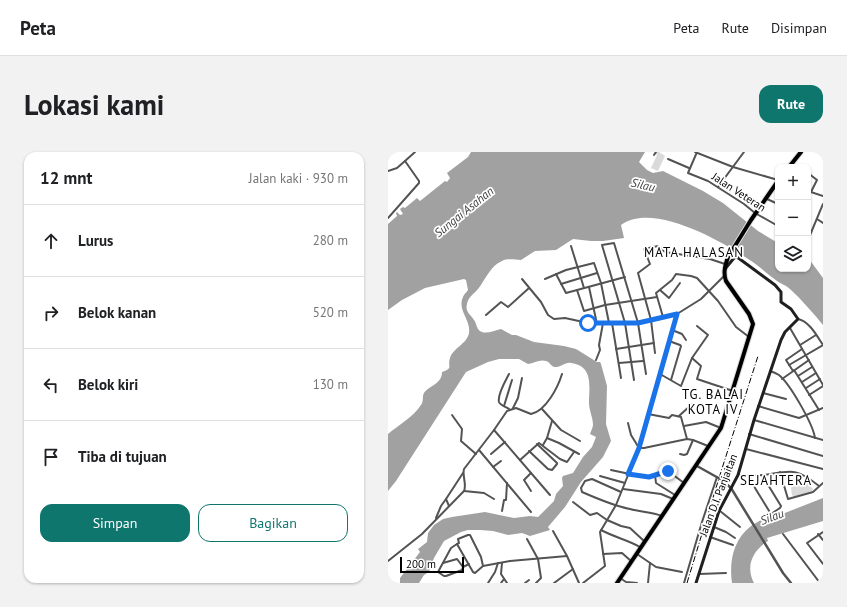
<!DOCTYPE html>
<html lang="id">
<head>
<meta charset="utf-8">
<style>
  body { margin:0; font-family:"PT Sans",sans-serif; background:#f2f2f2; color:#202124 }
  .controls { position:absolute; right:12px; top:12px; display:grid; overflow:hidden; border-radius:8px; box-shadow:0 1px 3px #0004 }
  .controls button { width:36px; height:36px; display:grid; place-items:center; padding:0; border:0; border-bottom:1px solid #e0e0e0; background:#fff; color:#202124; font:20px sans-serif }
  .scale { position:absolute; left:12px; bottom:10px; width:64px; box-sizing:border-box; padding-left:4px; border:2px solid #000; border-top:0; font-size:11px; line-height:14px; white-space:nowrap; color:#000; -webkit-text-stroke:3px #fff; paint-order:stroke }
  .stop { position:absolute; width:12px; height:12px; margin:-9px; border:3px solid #1a73e8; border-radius:50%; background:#fff }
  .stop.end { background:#1a73e8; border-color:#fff; box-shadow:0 1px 4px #0008 }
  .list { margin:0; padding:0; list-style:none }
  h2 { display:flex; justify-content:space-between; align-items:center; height:52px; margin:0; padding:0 16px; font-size:17px }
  h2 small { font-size:13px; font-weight:400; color:#757577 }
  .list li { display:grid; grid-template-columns:26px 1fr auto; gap:12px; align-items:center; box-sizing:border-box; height:72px; padding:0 16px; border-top:1px solid #e0e0e0 }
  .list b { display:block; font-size:15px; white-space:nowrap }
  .list em { font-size:13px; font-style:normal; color:#757577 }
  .actions { display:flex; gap:8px; padding:12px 16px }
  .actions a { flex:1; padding:9px 0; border:1px solid #0f766e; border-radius:12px; text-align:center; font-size:14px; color:#0f766e }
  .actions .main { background:#0f766e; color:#fff }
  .icon { flex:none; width:22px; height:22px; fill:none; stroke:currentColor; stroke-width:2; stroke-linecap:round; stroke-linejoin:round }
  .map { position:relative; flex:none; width:435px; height:431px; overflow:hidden; border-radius:12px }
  header { display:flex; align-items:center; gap:24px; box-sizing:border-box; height:56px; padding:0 20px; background:#fff; border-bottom:1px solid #e0e0e0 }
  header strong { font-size:19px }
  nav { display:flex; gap:22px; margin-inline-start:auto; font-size:14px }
  .intro { display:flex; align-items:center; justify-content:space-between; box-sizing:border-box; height:96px; padding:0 24px }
  h1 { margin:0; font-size:28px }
  .button { padding:10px 18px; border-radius:12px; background:#0f766e; color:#fff; font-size:14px; font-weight:700 }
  main { display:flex; gap:24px; padding:0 24px }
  aside { flex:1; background:#fff; border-radius:12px; box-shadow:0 1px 3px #0004 }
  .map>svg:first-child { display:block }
</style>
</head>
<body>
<header>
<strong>Peta</strong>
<nav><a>Peta</a><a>Rute</a><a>Disimpan</a></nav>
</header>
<div class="intro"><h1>Lokasi kami</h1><a class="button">Rute</a></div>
<main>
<aside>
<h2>12 mnt<small>Jalan kaki · 930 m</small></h2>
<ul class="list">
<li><svg class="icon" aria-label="ahead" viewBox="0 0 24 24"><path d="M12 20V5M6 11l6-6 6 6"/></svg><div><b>Lurus</b></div><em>280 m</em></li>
<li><svg class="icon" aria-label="right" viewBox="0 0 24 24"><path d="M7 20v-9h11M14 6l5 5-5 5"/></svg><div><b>Belok kanan</b></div><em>520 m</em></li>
<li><svg class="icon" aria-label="left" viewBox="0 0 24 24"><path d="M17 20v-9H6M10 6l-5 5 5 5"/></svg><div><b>Belok kiri</b></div><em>130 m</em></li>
<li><svg class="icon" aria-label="arrive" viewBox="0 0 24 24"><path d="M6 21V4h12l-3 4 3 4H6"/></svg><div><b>Tiba di tujuan</b></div></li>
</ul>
<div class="actions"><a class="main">Simpan</a><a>Bagikan</a></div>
</aside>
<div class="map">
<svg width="435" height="431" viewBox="0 0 435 431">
  <rect width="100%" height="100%" fill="#fff"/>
  <g fill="#dadada">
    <path d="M 266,0 L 271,0 L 277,4 L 270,19 L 263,16 L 269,3 Z"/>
    <path d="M 414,330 L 421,332 L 425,337 L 424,339 L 406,345 L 404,343 L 403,336 L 406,332 Z"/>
  </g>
  <g fill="#a1a1a1">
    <path d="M 83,0 L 257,0 L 251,10 L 259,18 L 265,21 L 275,19 L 315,39 L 335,51 L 370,79 L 390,91 L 390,117 L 420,117 L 420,106 L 421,107 L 435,126 L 435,173 C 425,161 414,148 402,137 C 398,133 393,132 389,129 C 378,121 369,112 357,105 C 330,87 263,50 233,73 L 236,86 L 215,89 L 203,89 L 185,87 L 168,98 L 147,99 L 133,108 C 127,108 120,106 114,109 C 102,114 98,127 90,137 C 86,142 80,145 79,152 C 77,160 82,162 86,168 C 88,170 88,174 90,177 C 95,184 105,179 113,177 L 124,183 L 128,183 L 146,190 L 176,194 L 188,197 L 209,210 L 212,210 L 213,212 L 219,234 L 218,272 L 223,289 L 215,305 L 193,330 L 177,355 L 160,375 L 162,378 L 142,384 L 134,381 L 120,383 L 105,379 L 92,378 L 80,378 L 73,380 L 56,389 L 46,406 L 41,420 L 36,423 L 31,431 L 12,431 L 12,426 L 32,400 L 30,397 L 39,390 L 40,381 L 46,373 L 55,367 L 64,365 L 97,360 L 126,366 L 142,364 L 150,365 L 166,349 L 168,342 L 175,334 L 174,326 L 175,324 L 185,321 L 195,305 L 204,295 L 208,285 L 202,282 C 203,279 205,275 205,273 C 205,266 201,258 201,251 C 201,235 206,214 183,211 C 177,210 174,215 168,215 C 164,216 162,210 158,209 C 152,207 146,211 140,212 L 131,207 L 111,207 L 100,210 L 78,220 L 8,329 L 0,339 L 0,282 C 11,273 26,264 33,253 C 36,249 34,244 36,241 C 42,233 54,232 54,220 C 66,216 59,215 62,206 C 65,196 79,192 81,181 C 83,167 69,159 75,145 C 76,142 78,141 80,138 L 78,128 L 76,127 L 37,136 L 14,148 L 0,158 L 0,72 L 9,64 L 8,61 L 9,60 L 12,63 L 15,62 L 12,57 L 15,55 L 17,56 L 29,46 L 32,49 L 57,29 L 59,30 L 62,26 L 59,21 L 80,5 Z"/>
    <path d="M 435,346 L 435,369 L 379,386 L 380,389 C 365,398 357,414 366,431 L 344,431 C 341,410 345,388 363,374 C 367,371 372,369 376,366 L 379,368 Z"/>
  </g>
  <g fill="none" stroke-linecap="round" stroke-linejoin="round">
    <defs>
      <g id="trunk">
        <path d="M 401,15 L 413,0"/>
        <path d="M 229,431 L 333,276 L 365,172 L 361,162 L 338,129 C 335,121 337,114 340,105 L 363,68 L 390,29"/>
      </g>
    </defs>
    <use href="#trunk" stroke="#dbdbdb" stroke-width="6"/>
    <g stroke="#535353" stroke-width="2">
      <path d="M 307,0 L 345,15 L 390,28"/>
      <path d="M 309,0 L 300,21 L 320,29 L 356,52 L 367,61 L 390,74"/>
      <path d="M 266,3 L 268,0"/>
      <path d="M 280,7 L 301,16"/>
      <path d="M 0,19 L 9,16 L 17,9"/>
      <path d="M 420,21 L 429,28 L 423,40"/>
      <path d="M 330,35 L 356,0"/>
      <path d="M 420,39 L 435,44"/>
      <path d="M 420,46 L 421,44"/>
      <path d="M 379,47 L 390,52"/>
      <path d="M 0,66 L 31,31 L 31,29 L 17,9 L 27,0"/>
      <path d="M 429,67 L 435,71"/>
      <path d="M 420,88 L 435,52"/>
      <path d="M 183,94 L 196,136"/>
      <path d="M 168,122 L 178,141 L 237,125"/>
      <path d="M 134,127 L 153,150 L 160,163 L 166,167 L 177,166 L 200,171 L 250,171 L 289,162"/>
      <path d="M 157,127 L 178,118 L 206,111 L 213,131 L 221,171"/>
      <path d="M 173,132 L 209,121"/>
      <path d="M 201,135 L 209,172"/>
      <path d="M 189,138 L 196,159 L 217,153 L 269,145"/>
      <path d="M 272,138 L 281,146 L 292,131"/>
      <path d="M 98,163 L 113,150 L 120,155 L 141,136"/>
      <path d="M 275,165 L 268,141 L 284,128 L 288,122 L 303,124 L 309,126 L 330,149 L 348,175 L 361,185"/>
      <path d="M 224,171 L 233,226"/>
      <path d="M 402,176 L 435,233"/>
      <path d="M 284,178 L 294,182 L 298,188"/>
      <path d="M 281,189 L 292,193 L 293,194 L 283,228"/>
      <path d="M 412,193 L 428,183"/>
      <path d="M 228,197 L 266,191"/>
      <path d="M 267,201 L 263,168 L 250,121 L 262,112 L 256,97 L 270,94 L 277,100 L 322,107 L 337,112"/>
      <path d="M 304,206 L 320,183 L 309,174"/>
      <path d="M 208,208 L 212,198 L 211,193 L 215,171"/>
      <path d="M 231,211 L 255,209"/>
      <path d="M 401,213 L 435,193 C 429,184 421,169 410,167"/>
      <path d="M 406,218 L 431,258"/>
      <path d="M 382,219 C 385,220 388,221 391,223 C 402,232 425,272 427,286"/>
      <path d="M 405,219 L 398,208 L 414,197"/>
      <path d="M 121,222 C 118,228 109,243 111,250 C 112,253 118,255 121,257"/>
      <path d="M 272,222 L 293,234 L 304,206 L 313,214 L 309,227 L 345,239"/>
      <path d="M 410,224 L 424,215"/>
      <path d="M 394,227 L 421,208"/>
      <path d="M 246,228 L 237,171 L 214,93 L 226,91 L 250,171 L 258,222"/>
      <path d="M 414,230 L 428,221"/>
      <path d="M 418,236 L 432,227"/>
      <path d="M 375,241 L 398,247"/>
      <path d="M 421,243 L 435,234"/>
      <path d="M 116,254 L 124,228"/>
      <path d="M 370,254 L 411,266 L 435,256"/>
      <path d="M 125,256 L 130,246 L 134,226"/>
      <path d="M 154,257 L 173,278 L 192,289"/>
      <path d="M 260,262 L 281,266 L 284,263 L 293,265 L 299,287"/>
      <path d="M 64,263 L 74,277 L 73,289 L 88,302"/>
      <path d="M 291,264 L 304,252"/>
      <path d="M 366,268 L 435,288"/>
      <path d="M 240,271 L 243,283 L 251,296 L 256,296 L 299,287 L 305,288 L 320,294"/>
      <path d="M 296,274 L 318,270 L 333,276"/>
      <path d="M 106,278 L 162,343"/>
      <path d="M 361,282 L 435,304"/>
      <path d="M 159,286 L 171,291 L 191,302"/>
      <path d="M 155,293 L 159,286 L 164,269"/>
      <path d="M 358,297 L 435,317"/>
      <path d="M 91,298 L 143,360"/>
      <path d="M 141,299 L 160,317 L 164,318 L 169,312 L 169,311 L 149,292"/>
      <path d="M 103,302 L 117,290"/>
      <path d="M 292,302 L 296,303 L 299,302 L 305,288"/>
      <path d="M 132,308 L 151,291 L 172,307 L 179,310 L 186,300"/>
      <path d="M 105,315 L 113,309"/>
      <path d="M 223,318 L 251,324 L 261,325 L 280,319 L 296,331"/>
      <path d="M 392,320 L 400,347 L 425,340 L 435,331"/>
      <path d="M 267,323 L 268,331 L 287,343"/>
      <path d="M 350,323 C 358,323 367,324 375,323 C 404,319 407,315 431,334"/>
      <path d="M 362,323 L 367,336 L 383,362 L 392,356 L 393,354 L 374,323"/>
      <path d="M 212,324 L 237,331"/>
      <path d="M 235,337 L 273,342 L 285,347"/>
      <path d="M 76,339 L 96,341 L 106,347"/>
      <path d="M 143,339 L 136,328 L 143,321"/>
      <path d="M 233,340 L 204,327 L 197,329 L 193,336 L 194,340 C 210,347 226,354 242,357 C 253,360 264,360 274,364"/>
      <path d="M 185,350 L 202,363 L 209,361 L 219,368 L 233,374 L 242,376 L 256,389"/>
      <path d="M 61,354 L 58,347 L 75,321"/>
      <path d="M 114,359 L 116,348 L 118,348 L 119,331"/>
      <path d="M 332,359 L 352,375"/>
      <path d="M 48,366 L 53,354 L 58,347"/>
      <path d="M 326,375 L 338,380 L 347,386"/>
      <path d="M 213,378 C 226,385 240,388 252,395"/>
      <path d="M 165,379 L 179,404 L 191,431"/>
      <path d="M 435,380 L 419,391 L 435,412"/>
      <path d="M 395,382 L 432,431"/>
      <path d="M 430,382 L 435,388"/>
      <path d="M 80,383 L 82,383 L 93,405 L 95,414 L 87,421 L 85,420 L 69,392 L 71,391 L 70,387 Z"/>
      <path d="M 322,385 L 345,393"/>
      <path d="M 139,387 L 150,407"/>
      <path d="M 69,392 L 63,396 L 50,420 L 56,424 L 58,424 L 74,418 L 75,415"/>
      <path d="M 215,402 L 234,401 L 243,409"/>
      <path d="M 249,402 L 268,415 L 294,420"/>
      <path d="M 0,409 L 34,382 L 76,339 C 79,332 74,324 76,317 L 106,278 L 119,259 L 128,256 L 143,262 C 158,259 170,235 174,222"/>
      <path d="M 55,411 L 69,407 L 75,415 L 81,412"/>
      <path d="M 114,411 L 113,422 L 119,431"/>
      <path d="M 95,414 L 122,409 L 179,404"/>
      <path d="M 311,422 L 338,421"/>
      <path d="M 232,426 L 238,430 L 249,431"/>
      <path d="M 100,431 L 107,420 L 110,411"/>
      <path d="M 113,431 L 116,427"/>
      <path d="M 137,431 L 141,428"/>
      <path d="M 148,431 L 153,426 L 150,407"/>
      <path d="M 166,431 L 185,417"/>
      <path d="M 195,431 L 217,414 L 212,380 L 228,353 L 251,296 L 289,162 L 313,147 L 336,124"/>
      <path d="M 260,431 L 262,411"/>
      <path d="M 296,431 L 314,370 L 329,325"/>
    </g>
    <path stroke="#535353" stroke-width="2.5" d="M 309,314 L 334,328 L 343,336 L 395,421 L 403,431"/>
    <path stroke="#202020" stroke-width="3" d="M 308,431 L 331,359 L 350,323 L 366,268 L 393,188 L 397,180 L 410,167 L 403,157 L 393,150 L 393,140 L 387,133 L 349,105 L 346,106 L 337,117"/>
    <use href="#trunk" stroke="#000" stroke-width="4"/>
    <path stroke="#000" stroke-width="1" stroke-dasharray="6 2 1 2" stroke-linecap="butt" d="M 299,431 L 331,326 L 370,204"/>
  </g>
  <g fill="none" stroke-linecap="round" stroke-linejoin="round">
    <path stroke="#1a73e8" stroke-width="5" d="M 200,171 L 250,171 L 289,162 L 251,296 L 240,322 L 261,325 L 280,319"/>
  </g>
  <g text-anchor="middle" stroke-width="3.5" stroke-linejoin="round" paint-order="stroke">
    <g font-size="11" fill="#000" stroke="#fff">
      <text transform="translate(351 40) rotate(33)" y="4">Jalan Veteran</text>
      <text transform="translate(330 343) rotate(-69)" y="4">Jalan D.I. Panjaitan</text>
    </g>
    <g font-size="12" font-style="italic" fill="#424242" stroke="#fff">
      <text transform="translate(255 33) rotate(13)" y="4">Silau</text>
      <text transform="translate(76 60) rotate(-39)" y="4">Sungai Asahan</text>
      <text transform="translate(384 365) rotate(-20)" y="4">Silau</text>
    </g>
    <g font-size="13" letter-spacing="1" fill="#000" stroke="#fff">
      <text x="306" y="105">MATA HALASAN</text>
      <text x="325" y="247">TG. BALAI<tspan x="325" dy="15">KOTA IV</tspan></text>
      <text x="388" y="333">SEJAHTERA</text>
    </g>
  </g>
</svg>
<div class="controls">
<button>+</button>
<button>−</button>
<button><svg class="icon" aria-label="layers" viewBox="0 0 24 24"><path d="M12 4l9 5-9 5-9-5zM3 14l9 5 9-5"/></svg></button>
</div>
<div class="scale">200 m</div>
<div class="stop" style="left:200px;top:171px"></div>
<div class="stop end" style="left:280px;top:319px"></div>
</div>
</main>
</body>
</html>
